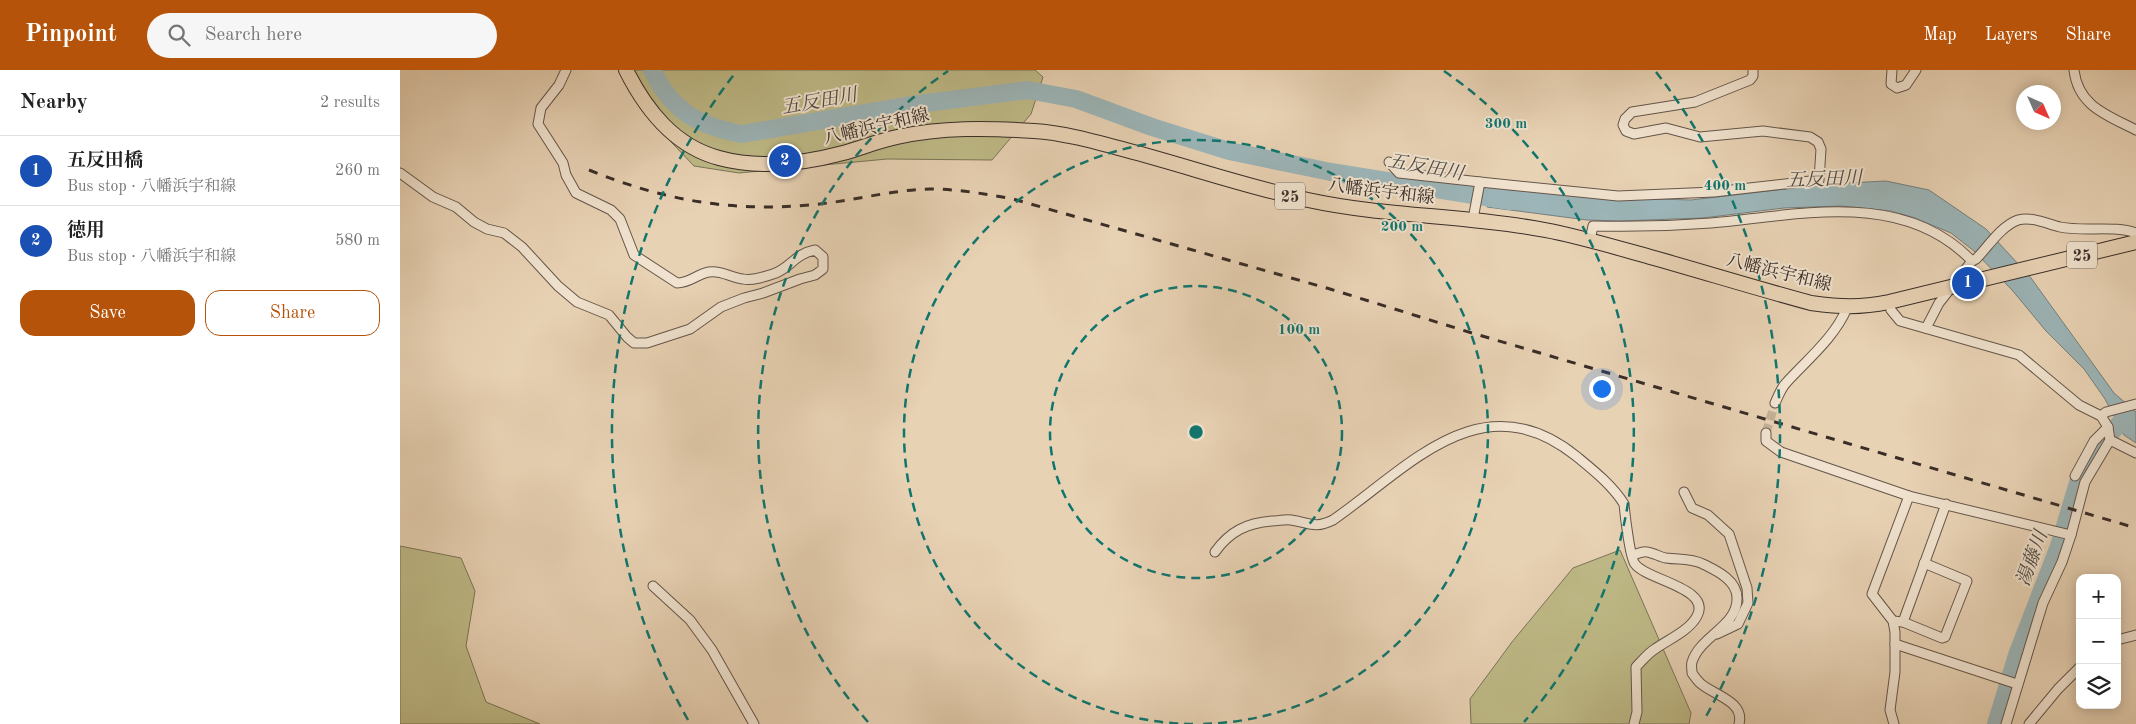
<!DOCTYPE html>
<html lang="en">
<head>
<meta charset="utf-8">
<style>
  body { margin:0; font-family:"Old Standard TT","Noto Serif JP",serif; background:#f6f6f6; color:#222 }
  .controls { position:absolute; right:15px; bottom:15px; display:grid; overflow:hidden; border-radius:10px; box-shadow:0 2px 12px #0003 }
  .controls button { width:45px; height:45px; display:grid; place-items:center; padding:0; border:0; border-bottom:1px solid #e0e0e0; background:#fff; color:#222; font:25px sans-serif }
  .compass { position:absolute; left:1616px; top:15px; width:45px; height:45px; border-radius:50%; background:#fff; box-shadow:0 2px 12px #0003; rotate:135deg }
  .you { position:absolute; left:1201px; top:318px; width:18px; height:18px; margin:-12px; border:4px solid #fff; border-radius:50%; background:#1a73e8; box-shadow:0 0 0 8px #1a73e833 }
  .badge { display:grid; place-items:center; width:32px; height:32px; border-radius:50%; background:#b45309; color:#fff; font-size:16px; font-weight:700 }
  .pin { position:absolute; translate:-50% -50%; border:2px solid #fff; box-shadow:0 1px 5px #0006 }
  .list { margin:0; padding:0; list-style:none }
  h2 { display:flex; justify-content:space-between; align-items:center; height:65px; margin:0; padding:0 20px; font-size:21px }
  h2 small { font-size:16px; font-weight:400; color:#767676 }
  .list li { display:grid; grid-template-columns:32px 1fr auto; gap:15px; align-items:center; box-sizing:border-box; height:70px; padding:0 20px; border-top:1px solid #e0e0e0 }
  .list b { display:block; font-size:19px; white-space:nowrap }
  .list p { margin:0; font-size:16px; white-space:nowrap; color:#767676 }
  .list em { font-size:16px; font-style:normal; color:#767676 }
  .actions { display:flex; gap:10px; padding:15px 20px }
  .actions a { flex:1; padding:11px 0; border:1px solid #b45309; border-radius:15px; text-align:center; font-size:18px; color:#b45309 }
  .actions .main { background:#b45309; color:#fff }
  .icon { flex:none; width:28px; height:28px; fill:none; stroke:currentColor; stroke-width:2; stroke-linecap:round; stroke-linejoin:round }
  .map { position:relative; flex:none; width:1736px; height:654px; overflow:hidden }
  header { display:flex; align-items:center; gap:30px; box-sizing:border-box; height:70px; padding:0 25px; background:#b45309; color:#fff }
  header strong { font-size:24px }
  nav { display:flex; gap:28px; margin-inline-start:auto; font-size:18px }
  .search { width:350px; height:45px; background:#f6f6f6; display:flex; align-items:center; gap:12px; box-sizing:border-box; padding:0 18px; border-radius:28px; color:#767676; font-size:19px }
  main { display:flex }
  aside { flex:1; background:#fff }
  .map>svg:first-child { display:block }
</style>
</head>
<body>
<header>
<strong>Pinpoint</strong>
<div class="search"><svg class="icon" aria-label="search" viewBox="0 0 24 24"><circle cx="10" cy="10" r="6"/><path d="M15 15l6 6"/></svg>Search here</div>
<nav><a>Map</a><a>Layers</a><a>Share</a></nav>
</header>
<main>
<aside>
<h2>Nearby<small>2 results</small></h2>
<ul class="list">
<li><span class="badge" style="background:#1a4fb4">1</span><div><b>五反田橋</b><p>Bus stop · 八幡浜宇和線</p></div><em>260 m</em></li>
<li><span class="badge" style="background:#1a4fb4">2</span><div><b>徳用</b><p>Bus stop · 八幡浜宇和線</p></div><em>580 m</em></li>
</ul>
<div class="actions"><a class="main">Save</a><a>Share</a></div>
</aside>
<div class="map">
<svg width="1736" height="654" viewBox="0 0 1736 654">
  <rect width="100%" height="100%" fill="#e8d2b4"/>
  <filter id="stains"><feTurbulence type="fractalNoise" baseFrequency=".004" numOctaves="4"/><feColorMatrix values="0 0 0 0 .2 0 0 0 0 .09 0 0 0 0 .02 0 0 0 .5 -.17"/></filter>
  <radialGradient id="worn" r=".72"><stop offset=".6" stop-color="#630" stop-opacity="0"/><stop offset="1" stop-color="#630" stop-opacity=".3"/></radialGradient>
  <g fill="#beba87" stroke="#7c7458">
    <path d="M 231,0 L 635,0 L 643,7 L 631,44 L 592,90 L 487,89 L 339,103 L 294,96 L 255,55 Z"/>
    <path d="M 0,476 L 61,488 L 75,521 L 66,576 L 86,632 L 140,654 L 0,654 Z"/>
    <path d="M 1220,480 L 1291,643 L 1289,654 L 1071,654 L 1070,629 L 1112,572 L 1173,498 Z"/>
  </g>
  <path fill="#9cb5b8" stroke="#747f7e" d="M 1486,111 L 1529,120 L 1586,159 L 1631,208 L 1714,323 L 1736,342 L 1736,373 L 1724,365 L 1705,329 L 1684,299 L 1646,261 L 1612,220 L 1574,181 L 1551,163 L 1515,148 L 1491,141 L 1441,136 L 1384,138 L 1303,148 L 1219,151 L 1187,150 L 1087,137 L 1089,116 L 1188,127 L 1291,130 L 1428,114 Z"/>
  <g fill="none" stroke-linecap="round" stroke-linejoin="round">
    <g stroke="#9cb5b8" stroke-width="18">
      <path d="M 252,0 C 272,41 298,56 342,64 L 511,35 L 628,20 L 676,29 L 752,57 L 829,81 L 931,102 L 1110,131"/>
      <path d="M 1596,654 L 1617,585 L 1659,476 L 1680,406 L 1698,376 L 1726,347"/>
    </g>
    <path stroke="#c5b198" stroke-width="9" stroke-dasharray="9 4.5" stroke-linecap="butt" d="M 1366,363 L 1375,333"/>
    <defs>
      <g id="street">
        <path d="M 1492,0 L 1491,14 L 1497,18 L 1506,15 L 1516,0"/>
        <path d="M 1674,0 C 1678,36 1707,45 1736,60"/>
        <path d="M 989,92 L 999,103 L 1080,112"/>
        <path d="M 0,103 L 33,127 L 56,137 L 74,152 L 87,159 L 104,163 L 122,177 L 158,216 L 177,232 L 209,245 L 227,267 L 234,273 L 247,273 L 290,259 L 321,237 L 344,228 L 363,223 L 400,209 L 415,205 L 423,199 L 423,187 L 415,180 C 394,184 390,199 373,204 C 364,207 352,211 343,209 C 331,208 322,200 309,202 C 297,204 290,213 277,213 L 234,185 L 220,149 L 211,140 L 176,123 L 166,105 L 163,93 L 138,54 L 141,38 L 159,15 L 166,0"/>
        <path d="M 1073,149 L 1080,112 L 1218,126 L 1314,122 L 1419,110 L 1421,79 L 1418,72 L 1410,67 L 1363,61 L 1300,67 L 1266,58 L 1234,64 L 1226,61 L 1223,55 L 1225,49 L 1232,42 L 1295,32 L 1350,10 L 1353,6 L 1353,0"/>
        <path d="M 1190,170 L 1193,156 C 1233,157 1272,156 1311,153 C 1399,145 1503,119 1572,191"/>
        <path d="M 1489,232 L 1491,240 L 1500,251 L 1619,285 L 1679,335 L 1701,346 L 1708,357 L 1710,370 L 1685,412 L 1671,465 L 1662,492 L 1643,533 L 1606,654"/>
        <path d="M 1526,258 L 1539,233 L 1572,191 L 1576,189 C 1588,177 1601,156 1618,150 C 1632,146 1647,154 1660,157 C 1684,162 1716,155 1736,163"/>
        <path d="M 1375,333 C 1378,327 1381,318 1386,313 C 1407,290 1435,267 1447,238"/>
        <path d="M 1701,346 L 1706,342 L 1736,334"/>
        <path d="M 1366,363 L 1366,371 L 1381,382 L 1509,426 L 1671,465"/>
        <path d="M 1710,370 L 1736,383"/>
        <path d="M 1675,406 L 1694,371 L 1708,357"/>
        <path d="M 1284,422 L 1292,438 L 1308,445 L 1329,464 L 1347,518 L 1348,533 L 1338,554 L 1317,564"/>
        <path d="M 815,482 C 830,461 847,453 872,451 C 878,451 885,449 891,450 C 910,453 915,459 933,450 C 1008,398 1081,310 1176,386 C 1193,400 1212,415 1224,434 C 1225,445 1230,488 1235,494 C 1246,510 1312,518 1297,546 C 1289,561 1269,569 1255,579 C 1248,583 1242,591 1236,597 L 1237,642 L 1234,654"/>
        <path d="M 1233,485 C 1237,484 1243,481 1247,482 C 1254,483 1260,487 1266,488 C 1280,490 1290,488 1303,494 C 1317,501 1337,510 1337,528 C 1338,556 1300,566 1292,592 C 1291,595 1292,600 1292,603 C 1294,606 1297,610 1300,613 C 1313,625 1345,631 1339,654"/>
        <path d="M 253,516 L 290,550 L 312,580 L 354,654"/>
        <path d="M 1493,551 L 1503,552 L 1542,568 L 1545,567 L 1567,511 L 1524,493"/>
        <path d="M 1503,552 L 1546,434"/>
        <path d="M 1717,570 L 1736,565"/>
        <path d="M 1495,574 L 1617,614"/>
        <path d="M 1494,654 L 1490,640 L 1495,602 L 1495,562 L 1493,551 L 1472,524 L 1509,426"/>
        <path d="M 1629,654 L 1658,619 L 1680,597"/>
      </g>
      <path id="primary" d="M 226,0 C 246,40 274,76 319,88 C 359,99 402,94 443,83 C 461,78 478,71 497,67 C 542,57 588,58 634,61 C 665,63 696,72 726,80 C 787,96 847,117 908,130 C 986,147 1067,145 1145,160 C 1182,167 1218,178 1254,188 C 1307,203 1359,219 1411,233 C 1440,237 1460,238 1489,232 L 1736,172"/>
    </defs>
    <use href="#street" stroke="#65564b" stroke-width="11"/>
    <use href="#primary" stroke="#392d28" stroke-width="16"/>
    <use href="#street" stroke="#f0e2ce" stroke-width="9"/>
    <use href="#primary" stroke="#e8d2b4" stroke-width="14"/>
    <path stroke="#392d28" stroke-width="3" stroke-dasharray="9 9" stroke-linecap="butt" d="M 189,100 C 263,130 329,142 409,135 C 449,132 489,120 530,119 C 558,119 585,124 613,129 L 930,219 L 1072,263 L 1736,458"/>
  </g>
  <g fill="none" stroke="#0f766e" stroke-width="2.5" stroke-dasharray="9 6">
    <circle cx="796" cy="362" r="146"/>
    <path d="M793 654A292 292 0 1 1 799 654"/>
    <path d="M468 652A438 438 0 0 1 548 1M1044 1A438 438 0 0 1 1124 652"/>
    <path d="M288 650A584 584 0 0 1 336 2M1256 2A584 584 0 0 1 1304 650"/>
  </g>
  <g text-anchor="middle" stroke-width="4" stroke-linejoin="round" paint-order="stroke">
    <g fill="#f0e2ce" stroke="#70635a" stroke-width="1">
      <rect x="875" y="112.5" width="30" height="27" rx="4"/>
      <rect x="1667" y="171.5" width="30" height="27" rx="4"/>
    </g>
    <g font-size="16" font-weight="bold" fill="#392d28">
      <text x="890" y="132">25</text>
      <text x="1682" y="191">25</text>
    </g>
    <g font-size="18" fill="#392d28" stroke="#f0e2ce">
      <text transform="translate(476 56) rotate(-13)" y="6">八幡浜宇和線</text>
      <text transform="translate(981 121) rotate(7)" y="6">八幡浜宇和線</text>
      <text transform="translate(1379 202) rotate(14)" y="6">八幡浜宇和線</text>
    </g>
    <g font-size="19" font-style="italic" fill="#4d4845" stroke="#f0e2ce">
      <text transform="translate(419 30) rotate(-10)" y="7">五反田川</text>
      <text transform="translate(1026 96) rotate(10)" y="7">五反田川</text>
      <text transform="translate(1424 108) rotate(-2)" y="7">五反田川</text>
      <text transform="translate(1631 488) rotate(-70)" y="7">湯藤川</text>
    </g>
  </g>
  <circle cx="796" cy="362" r="8" fill="#0f766e" stroke="#f0e2ce" stroke-width="2.5"/>
  <g font-size="15" text-anchor="middle" font-weight="bold" fill="#0f766e" stroke="#f0e2ce" stroke-width="4" stroke-linejoin="round" paint-order="stroke">
    <text x="1106" y="58">300 m</text>
    <text x="1325" y="120">400 m</text>
    <text x="1002" y="161">200 m</text>
    <text x="899" y="264">100 m</text>
  </g>
  <rect width="100%" height="100%" filter="url(#stains)"/>
  <rect width="100%" height="100%" fill="url(#worn)"/>
</svg>
<div class="controls">
<button>+</button>
<button>−</button>
<button><svg class="icon" aria-label="layers" viewBox="0 0 24 24"><path d="M12 4l9 5-9 5-9-5zM3 14l9 5 9-5"/></svg></button>
</div>
<svg class="compass" viewBox="-18 -18 36 36"><path d="M0-13l5 13h-10z" fill="#e53935"/><path d="M0 13l5-13h-10z" fill="#767676"/></svg>
<div class="you"></div>
<div class="pin badge" style="left:1568px;top:213px;background:#1a4fb4">1</div>
<div class="pin badge" style="left:385px;top:91px;background:#1a4fb4">2</div>
</div>
</main>
</body>
</html>
